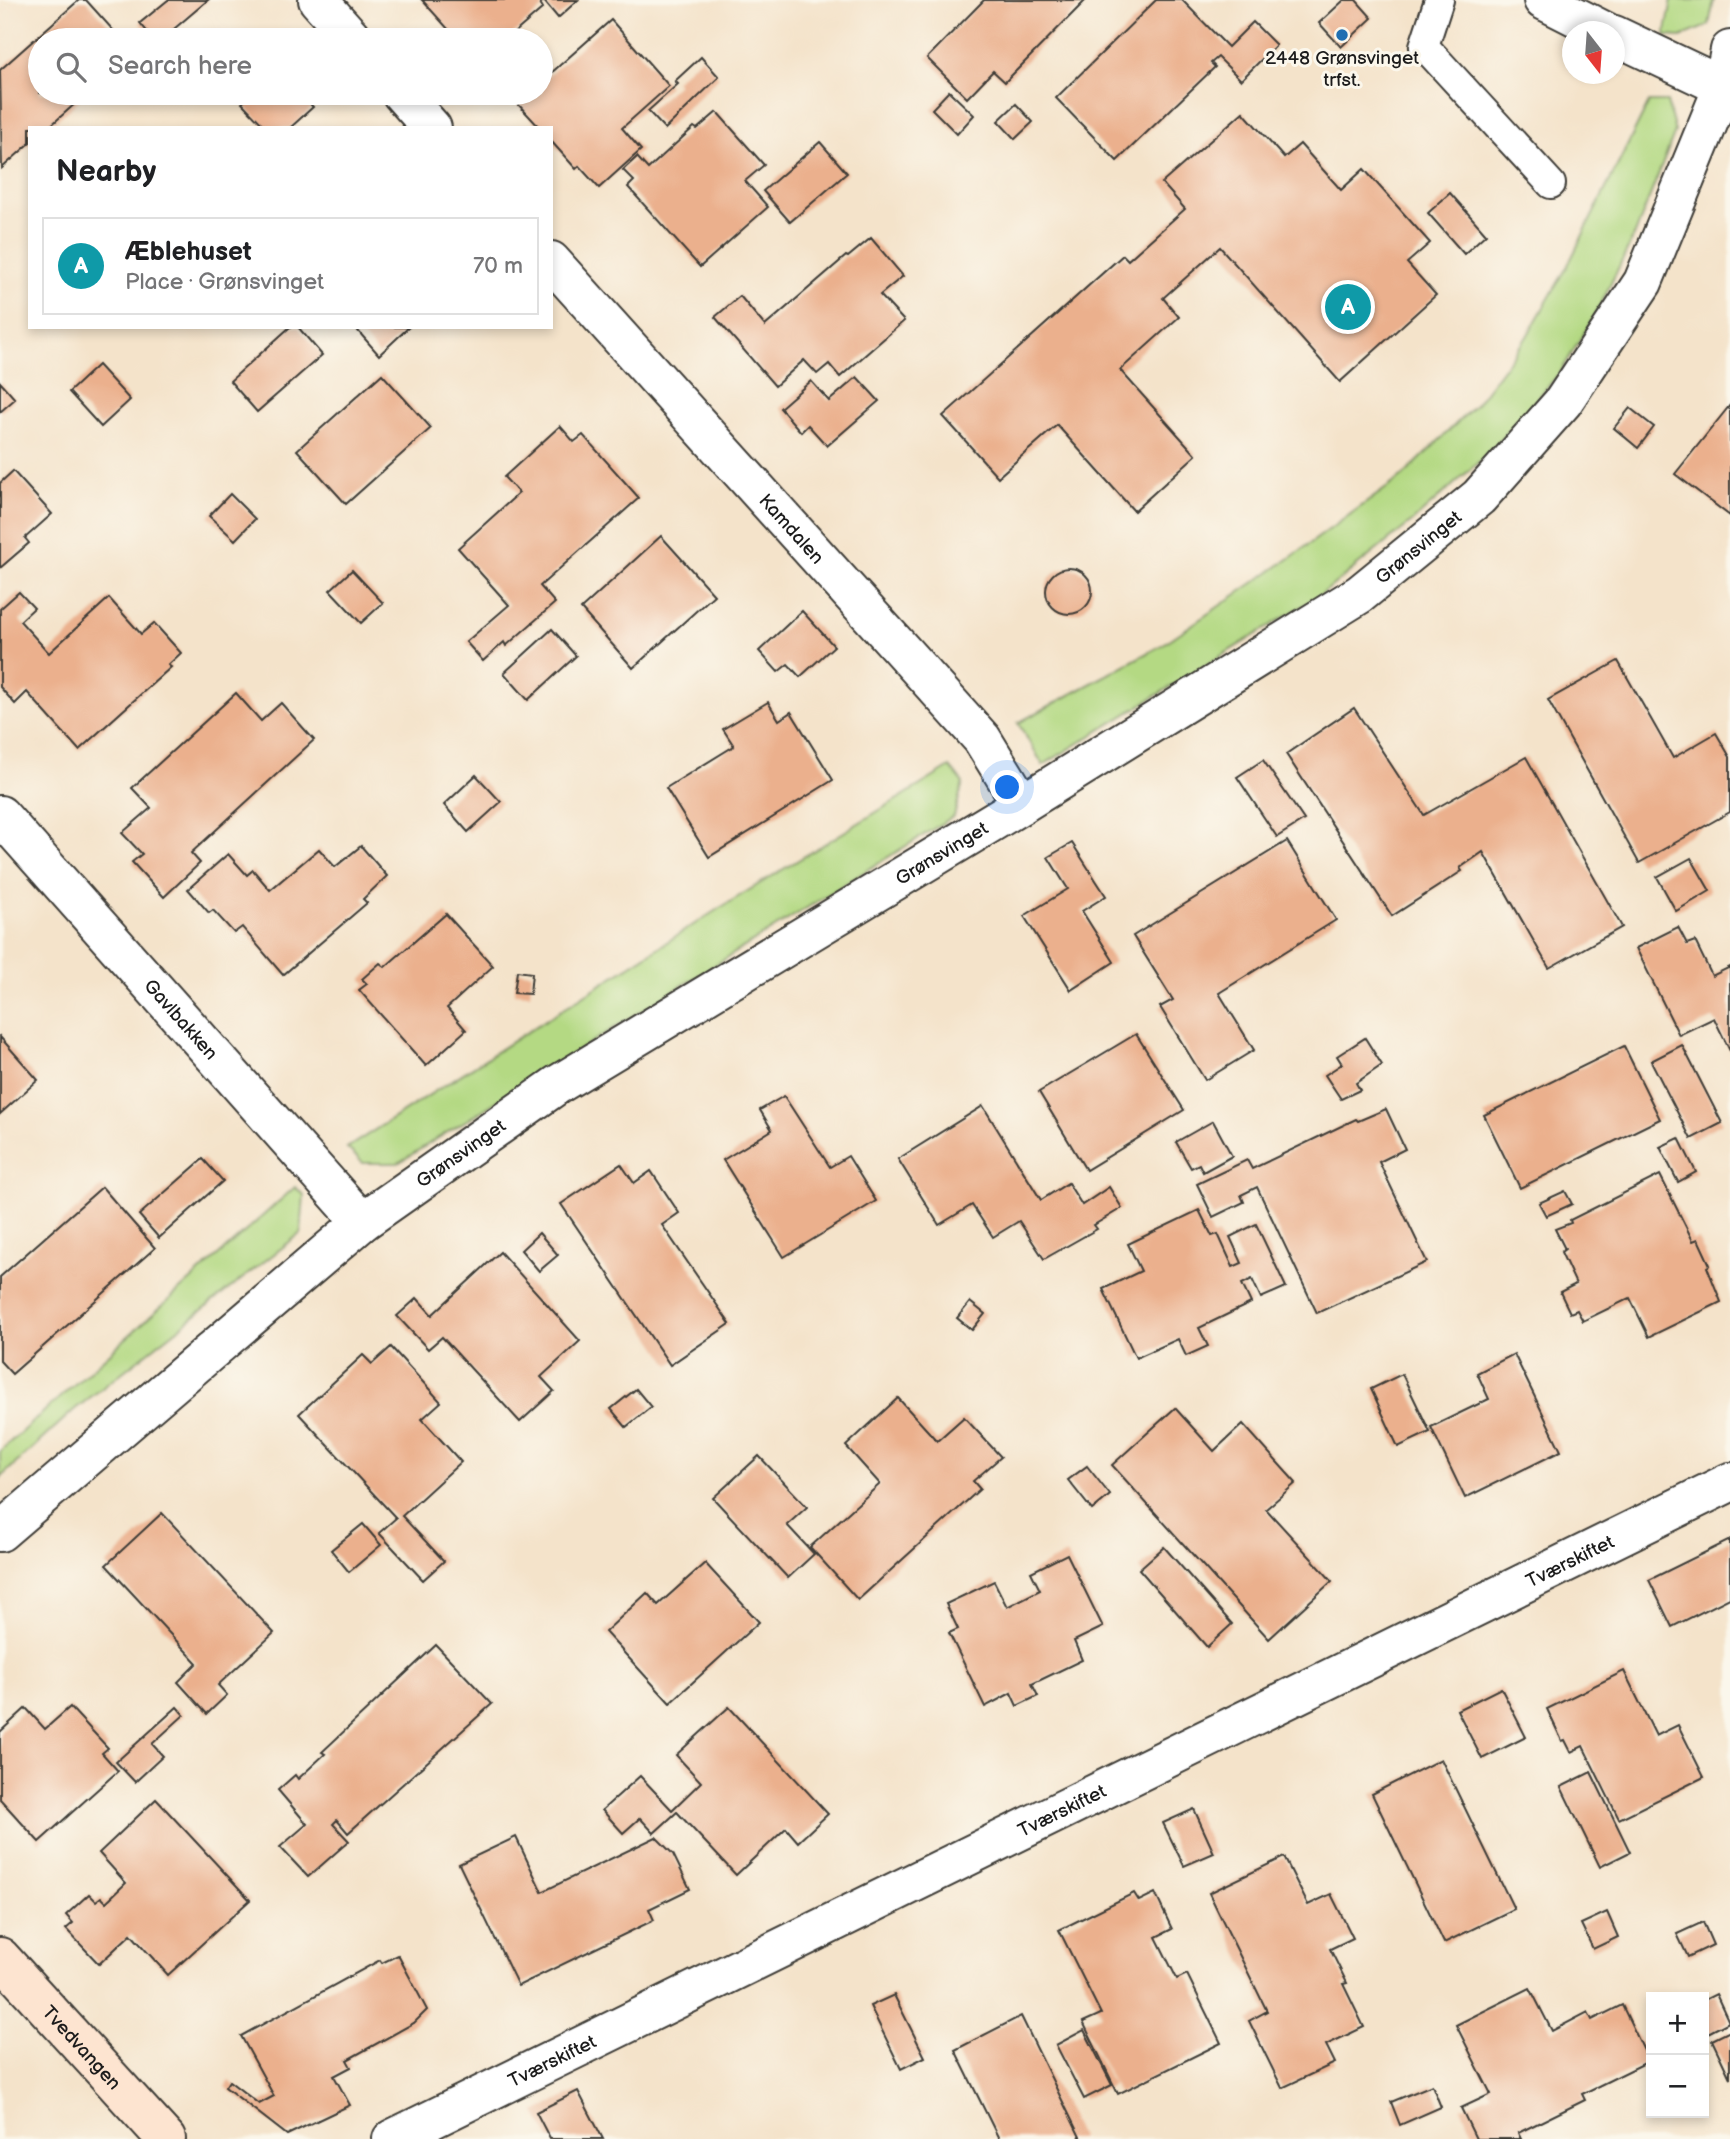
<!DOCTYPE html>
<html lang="en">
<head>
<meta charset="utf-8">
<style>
  body { margin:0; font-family:"Balsamiq Sans",sans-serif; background:#f2f2f2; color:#202124 }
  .controls { position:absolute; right:21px; bottom:21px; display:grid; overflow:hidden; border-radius:0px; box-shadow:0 4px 10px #0003 }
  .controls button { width:63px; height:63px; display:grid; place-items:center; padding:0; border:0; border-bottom:2px solid #e0e0e0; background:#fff; color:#202124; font:35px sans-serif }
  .compass { position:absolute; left:1562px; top:21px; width:63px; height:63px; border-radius:50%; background:#fff; box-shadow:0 4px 10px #0003; rotate:163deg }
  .you { position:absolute; left:1008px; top:788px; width:24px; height:24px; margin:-18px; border:5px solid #fff; border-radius:50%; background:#1a73e8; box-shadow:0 0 0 10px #1a73e833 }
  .badge { display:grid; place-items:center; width:46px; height:46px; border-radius:50%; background:#1f6fb2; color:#fff; font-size:23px; font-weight:700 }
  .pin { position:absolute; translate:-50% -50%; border:4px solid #fff; box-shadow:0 2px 7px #0006 }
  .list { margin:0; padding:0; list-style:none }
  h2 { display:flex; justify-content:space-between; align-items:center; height:91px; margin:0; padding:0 28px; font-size:30px }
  h2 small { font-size:23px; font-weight:400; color:#757577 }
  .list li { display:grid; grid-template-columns:46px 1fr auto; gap:21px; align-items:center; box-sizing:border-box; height:98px; margin:0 14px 14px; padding:0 14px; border:2px solid #e0e0e0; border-radius:0px }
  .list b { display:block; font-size:26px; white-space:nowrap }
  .list p { margin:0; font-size:23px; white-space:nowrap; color:#757577 }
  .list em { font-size:23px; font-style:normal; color:#757577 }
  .icon { flex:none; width:38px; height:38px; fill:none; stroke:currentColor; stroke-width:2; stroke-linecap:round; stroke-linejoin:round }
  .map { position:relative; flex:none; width:1730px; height:2139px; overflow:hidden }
  .search { position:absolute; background:#fff; box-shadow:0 4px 10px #0003; left:28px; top:28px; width:525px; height:77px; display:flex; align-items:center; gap:18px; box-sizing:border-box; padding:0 24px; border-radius:38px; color:#757577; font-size:26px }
  .panel { position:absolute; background:#fff; box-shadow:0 4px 10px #0003; left:28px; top:126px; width:525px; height:203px; border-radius:0px }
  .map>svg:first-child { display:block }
</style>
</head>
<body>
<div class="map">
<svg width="1730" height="2139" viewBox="0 0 1730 2139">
  <rect width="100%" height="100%" fill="#fbf7ec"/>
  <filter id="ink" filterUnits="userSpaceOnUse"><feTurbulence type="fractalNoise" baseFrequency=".0143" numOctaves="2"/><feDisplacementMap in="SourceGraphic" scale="14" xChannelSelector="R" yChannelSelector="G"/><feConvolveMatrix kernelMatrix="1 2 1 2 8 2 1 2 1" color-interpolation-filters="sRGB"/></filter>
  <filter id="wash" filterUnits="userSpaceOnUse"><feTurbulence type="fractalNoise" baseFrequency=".00686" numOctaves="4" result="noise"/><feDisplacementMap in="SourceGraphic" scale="28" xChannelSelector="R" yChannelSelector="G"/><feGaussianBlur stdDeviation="1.57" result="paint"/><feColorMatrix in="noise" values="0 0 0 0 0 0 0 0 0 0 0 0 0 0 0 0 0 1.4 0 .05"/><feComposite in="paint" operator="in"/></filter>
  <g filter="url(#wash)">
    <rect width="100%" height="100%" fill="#f4e3ca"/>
    <g fill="#b4d983" stroke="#687a50" stroke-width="2">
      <path d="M 1672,0 L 1714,0 L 1709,25 L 1681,37 L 1665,36 Z"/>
      <path d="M 1649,102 L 1667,102 L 1675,132 L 1635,234 L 1598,310 L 1560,373 L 1492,450 L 1413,521 L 1322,594 L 1043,765 L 1018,723 L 1162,645 L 1290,558 L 1403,476 L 1476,404 L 1526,338 L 1567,267 Z"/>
      <path d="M 950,767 L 963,783 L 954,816 L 398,1163 L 363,1163 L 347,1148 L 715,911 Z"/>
      <path d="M 295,1187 L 304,1195 L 301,1233 L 74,1410 L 0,1478 L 0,1451 Z"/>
    </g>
    <g id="blocks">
      <g fill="#ebb08d">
        <path d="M 79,0 L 86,0 L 122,40 L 40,40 L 40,93 L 87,93 L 48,128 L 30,128 L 30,143 L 2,168 L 0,70 Z"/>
        <path d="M 168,0 L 208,0 L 161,40 L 154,40 L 140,23 Z"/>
        <path d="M 422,0 L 578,0 L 558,18 L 544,1 L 540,3 L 543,8 L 506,40 L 458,40 Z"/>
        <path d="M 984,0 L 1086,0 L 1005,82 L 993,71 L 967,98 L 927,58 Z"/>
        <path d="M 1156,0 L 1182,0 L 1228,47 L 1253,22 L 1276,45 L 1241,80 L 1218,57 L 1211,63 L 1215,67 L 1117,161 L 1056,98 Z"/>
        <path d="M 1344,0 L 1356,0 L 1372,18 L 1341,47 L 1319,23 Z"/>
        <path d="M 611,20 L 669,86 L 622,128 L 641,150 L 599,188 L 579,166 L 576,169 L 551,141 L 551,128 L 540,128 L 517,103 L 529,93 L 541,93 L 541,82 Z"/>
        <path d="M 701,57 L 719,77 L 665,129 L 648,111 L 678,84 L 675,81 Z"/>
        <path d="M 949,91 L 974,115 L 957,134 L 932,109 Z"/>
        <path d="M 253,93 L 300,93 L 313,107 L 290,128 L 266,128 L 242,103 Z"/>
        <path d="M 1016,104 L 1033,122 L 1015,139 L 998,121 Z"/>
        <path d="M 717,112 L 764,165 L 745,181 L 768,207 L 700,267 L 628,187 L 634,181 L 623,170 L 637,157 L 648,169 L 694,127 L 697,129 Z"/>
        <path d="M 1243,112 L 1284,158 L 1300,144 L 1341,190 L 1364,169 L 1430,243 L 1407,263 L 1436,295 L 1340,382 L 1220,247 L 1163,298 L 1179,317 L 1120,370 L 1196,455 L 1134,511 L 1057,425 L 998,477 L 943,416 L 1123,255 L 1128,260 L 1185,209 L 1162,183 Z"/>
        <path d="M 820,142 L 847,173 L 790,222 L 763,191 Z"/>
        <path d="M 1450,193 L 1486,234 L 1464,254 L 1428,213 Z"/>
        <path d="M 871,238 L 903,276 L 880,295 L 904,321 L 840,377 L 829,364 L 817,374 L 804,360 L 775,386 L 715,317 L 740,296 L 765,326 L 846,256 L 848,257 Z"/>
        <path d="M 290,327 L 298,327 L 322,355 L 257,412 L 230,381 Z"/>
        <path d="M 362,327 L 409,327 L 379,355 L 358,331 Z"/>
        <path d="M 98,365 L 130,400 L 101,427 L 69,392 Z"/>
        <path d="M 382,374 L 431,428 L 346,504 L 297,450 Z"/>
        <path d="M 857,377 L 879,401 L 827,446 L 808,425 L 801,432 L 780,408 L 811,381 L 829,401 Z"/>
        <path d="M 0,382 L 15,399 L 0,412 Z"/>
        <path d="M 1730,405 L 1730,516 L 1675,474 Z"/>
        <path d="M 1630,408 L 1654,427 L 1638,448 L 1614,428 Z"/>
        <path d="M 560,426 L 574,442 L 583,435 L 639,498 L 540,586 L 555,603 L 506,646 L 504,642 L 483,661 L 466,642 L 509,605 L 458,548 L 519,493 L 504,477 Z"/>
        <path d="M 13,471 L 52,514 L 25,538 L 29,543 L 0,568 L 0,483 Z"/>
        <path d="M 230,494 L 255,519 L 235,540 L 209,516 Z"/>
        <path d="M 661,536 L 714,595 L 633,668 L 581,609 Z"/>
        <circle cx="1069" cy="591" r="23"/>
        <path d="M 352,570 L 383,603 L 361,623 L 330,590 Z"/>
        <path d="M 19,592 L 34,608 L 20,621 L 49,653 L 109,598 L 141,634 L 154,623 L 181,653 L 168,665 L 171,667 L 79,750 L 27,692 L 15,704 L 0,687 L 0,609 Z"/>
        <path d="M 802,611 L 834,646 L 800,677 L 788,664 L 778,672 L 759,651 Z"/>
        <path d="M 552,629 L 576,656 L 528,700 L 504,673 Z"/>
        <path d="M 1618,661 L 1673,758 L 1716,733 L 1730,757 L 1730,812 L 1639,863 L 1548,700 Z"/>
        <path d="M 236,693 L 261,721 L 281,703 L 314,740 L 191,853 L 200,863 L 164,897 L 132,862 L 142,854 L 122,833 L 151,808 L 132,788 Z"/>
        <path d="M 768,702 L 779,720 L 791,712 L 833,780 L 709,857 L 666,788 L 734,746 L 723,729 Z"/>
        <path d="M 1354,708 L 1424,815 L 1526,757 L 1622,927 L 1549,968 L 1483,852 L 1460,868 L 1462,871 L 1392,916 L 1286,754 Z"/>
        <path d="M 1263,760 L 1304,820 L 1277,837 L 1237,777 Z"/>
        <path d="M 476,775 L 501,802 L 468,832 L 444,805 Z"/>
        <path d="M 1287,841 L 1336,920 L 1219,993 L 1254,1050 L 1205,1080 L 1160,1007 L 1173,1000 L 1133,936 Z"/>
        <path d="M 1072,843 L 1106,896 L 1082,911 L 1114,962 L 1071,990 L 1024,916 L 1068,889 L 1048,857 Z"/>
        <path d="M 361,846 L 387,876 L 363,899 L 367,903 L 283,975 L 242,927 L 234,933 L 213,910 L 209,913 L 188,889 L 228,854 L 247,875 L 253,870 L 270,890 L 319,849 L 335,867 Z"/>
        <path d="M 1691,858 L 1710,891 L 1676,911 L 1657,877 Z"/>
        <path d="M 446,914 L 493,966 L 447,1008 L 466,1030 L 426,1066 L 359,990 L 367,984 L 362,979 L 380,963 L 385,967 Z"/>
        <path d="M 1678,927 L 1687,944 L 1695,941 L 1712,976 L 1730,967 L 1730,1051 L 1714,1018 L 1679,1035 L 1636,948 Z"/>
        <path d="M 517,971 L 532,973 L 530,994 L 514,993 Z"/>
        <path d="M 1136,1034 L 1184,1110 L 1086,1170 L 1039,1092 Z"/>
        <path d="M 0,1037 L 38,1080 L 0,1114 Z"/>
        <path d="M 1365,1038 L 1382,1065 L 1356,1083 L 1360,1090 L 1341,1099 L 1325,1075 L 1342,1064 L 1337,1056 Z"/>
        <path d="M 1682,1045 L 1722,1123 L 1691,1139 L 1651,1061 Z"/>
        <path d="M 1624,1046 L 1660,1119 L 1520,1188 L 1484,1115 Z"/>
        <path d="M 784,1096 L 830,1167 L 848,1156 L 876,1201 L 784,1257 L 723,1160 L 772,1130 L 760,1110 Z"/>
        <path d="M 983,1106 L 1041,1200 L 1068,1183 L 1082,1205 L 1109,1187 L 1122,1208 L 1094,1225 L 1097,1229 L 1044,1259 L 1019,1221 L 993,1237 L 972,1205 L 939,1225 L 898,1159 Z"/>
        <path d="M 1386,1109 L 1405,1149 L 1379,1162 L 1427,1262 L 1317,1313 L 1257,1187 L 1241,1195 L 1244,1202 L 1213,1217 L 1197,1184 L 1247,1160 L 1252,1169 L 1356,1119 L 1358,1121 Z"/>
        <path d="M 1213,1121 L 1232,1156 L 1203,1172 L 1199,1164 L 1191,1168 L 1176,1142 Z"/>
        <path d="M 1679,1138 L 1696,1172 L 1678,1182 L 1660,1147 Z"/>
        <path d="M 203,1159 L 223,1181 L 159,1238 L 139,1215 Z"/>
        <path d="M 621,1164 L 634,1183 L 651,1171 L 679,1213 L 662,1225 L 730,1324 L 670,1365 L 561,1204 Z"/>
        <path d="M 1660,1175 L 1693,1241 L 1698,1239 L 1710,1265 L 1707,1267 L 1721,1302 L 1649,1337 L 1630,1298 L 1583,1321 L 1577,1310 L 1570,1313 L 1560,1292 L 1576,1284 L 1561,1252 L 1565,1249 L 1555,1229 L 1571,1223 L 1570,1220 Z"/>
        <path d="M 102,1187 L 155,1248 L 12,1374 L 0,1361 L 0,1277 Z"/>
        <path d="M 1565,1191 L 1572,1204 L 1546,1216 L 1539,1203 Z"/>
        <path d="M 1199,1210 L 1212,1236 L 1218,1234 L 1233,1267 L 1242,1263 L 1230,1237 L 1256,1224 L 1286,1287 L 1261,1298 L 1252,1279 L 1242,1284 L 1251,1303 L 1199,1328 L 1208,1346 L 1186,1356 L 1178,1339 L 1136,1358 L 1103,1289 L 1141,1271 L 1128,1244 Z"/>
        <path d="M 539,1233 L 558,1255 L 539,1271 L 521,1250 Z"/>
        <path d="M 500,1252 L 580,1341 L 541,1377 L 554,1391 L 520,1422 L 442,1337 L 428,1349 L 397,1316 L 417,1298 L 432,1315 Z"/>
        <path d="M 970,1302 L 985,1314 L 972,1330 L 957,1318 Z"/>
        <path d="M 391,1347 L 441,1402 L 422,1419 L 461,1462 L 402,1516 L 444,1561 L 423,1580 L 379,1533 L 396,1518 L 299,1414 L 363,1355 L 372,1364 Z"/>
        <path d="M 1514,1354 L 1561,1451 L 1465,1498 L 1431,1427 L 1489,1399 L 1477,1373 Z"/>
        <path d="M 1402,1374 L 1430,1432 L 1398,1447 L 1371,1389 Z"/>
        <path d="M 636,1389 L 651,1407 L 626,1427 L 611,1409 Z"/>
        <path d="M 898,1398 L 937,1441 L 964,1417 L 1001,1457 L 973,1481 L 980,1489 L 858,1600 L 810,1547 L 880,1484 L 846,1446 Z"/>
        <path d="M 1175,1408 L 1214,1451 L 1243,1424 L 1296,1483 L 1266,1509 L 1332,1581 L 1269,1639 L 1112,1465 Z"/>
        <path d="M 759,1456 L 807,1507 L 787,1525 L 814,1554 L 788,1578 L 713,1498 Z"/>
        <path d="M 1087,1466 L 1110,1495 L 1092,1510 L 1068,1480 Z"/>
        <path d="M 162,1513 L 274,1633 L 218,1685 L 227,1695 L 207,1714 L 178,1682 L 197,1663 L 106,1565 Z"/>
        <path d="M 363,1524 L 381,1545 L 349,1572 L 331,1550 Z"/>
        <path d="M 1730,1540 L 1730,1598 L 1672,1627 L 1649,1580 Z"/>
        <path d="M 1164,1547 L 1232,1624 L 1207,1647 L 1139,1569 Z"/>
        <path d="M 1067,1554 L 1103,1627 L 1074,1641 L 1082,1660 L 1032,1684 L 1038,1696 L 1017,1706 L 1011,1693 L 985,1707 L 949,1633 L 958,1629 L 946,1604 L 994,1581 L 1007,1607 L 1040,1590 L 1031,1572 Z"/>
        <path d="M 705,1563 L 759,1622 L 670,1703 L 605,1632 L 647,1593 L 658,1605 Z"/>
        <path d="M 436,1645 L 492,1704 L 348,1833 L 337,1820 L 333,1824 L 349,1841 L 308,1877 L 280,1847 L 307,1824 L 278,1790 L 295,1775 L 298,1779 L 325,1754 L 322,1752 Z"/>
        <path d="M 1624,1671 L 1656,1736 L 1678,1725 L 1704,1777 L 1619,1819 L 1583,1746 L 1571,1752 L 1565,1740 L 1562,1741 L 1547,1709 Z"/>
        <path d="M 1501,1688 L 1526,1737 L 1482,1759 L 1457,1710 Z"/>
        <path d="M 70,1707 L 108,1748 L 102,1753 L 118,1771 L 39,1842 L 0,1799 L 0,1732 L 26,1708 L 45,1729 Z"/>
        <path d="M 177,1707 L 184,1715 L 152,1744 L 163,1756 L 135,1782 L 116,1762 Z"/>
        <path d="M 729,1707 L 828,1814 L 798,1842 L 786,1828 L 736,1875 L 677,1812 L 654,1833 L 640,1818 L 623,1833 L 602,1810 L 640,1776 L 672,1810 L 701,1782 L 676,1755 Z"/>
        <path d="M 1441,1759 L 1514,1909 L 1444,1943 L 1372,1794 Z"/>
        <path d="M 1591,1772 L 1630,1852 L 1600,1867 L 1561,1787 Z"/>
        <path d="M 156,1799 L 250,1900 L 168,1975 L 131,1934 L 99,1964 L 66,1929 L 73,1923 L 66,1915 L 89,1894 L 96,1901 L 101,1897 L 106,1902 L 126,1883 L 99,1853 Z"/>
        <path d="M 1194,1809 L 1214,1853 L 1184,1866 L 1163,1823 Z"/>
        <path d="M 516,1837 L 542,1892 L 656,1837 L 673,1854 L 690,1889 L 649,1909 L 654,1920 L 518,1986 L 459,1864 Z"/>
        <path d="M 1284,1857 L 1308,1905 L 1331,1894 L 1353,1938 L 1330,1949 L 1347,1983 L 1343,1984 L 1364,2027 L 1326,2045 L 1335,2063 L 1282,2088 L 1249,2021 L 1267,2011 L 1209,1893 Z"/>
        <path d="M 1134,1893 L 1139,1901 L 1155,1893 L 1172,1929 L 1156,1937 L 1177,1979 L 1187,1974 L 1221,2043 L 1118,2094 L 1083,2022 L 1101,2014 L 1059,1930 Z"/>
        <path d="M 1607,1912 L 1618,1937 L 1593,1949 L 1581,1924 Z"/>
        <path d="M 1703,1922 L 1713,1945 L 1688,1957 L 1677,1934 Z"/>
        <path d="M 398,1955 L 427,2010 L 414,2023 L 347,2060 L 351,2067 L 334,2076 L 350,2105 L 287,2135 L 225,2087 L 229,2081 L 259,2104 L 274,2096 L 241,2036 L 380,1960 L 382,1963 Z"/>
        <path d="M 1530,1988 L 1552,2031 L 1588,2012 L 1592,2020 L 1622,2005 L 1649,2061 L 1582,2094 L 1585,2100 L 1518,2133 L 1521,2139 L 1476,2139 L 1461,2108 L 1491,2094 L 1456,2025 Z"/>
        <path d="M 1716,1994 L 1729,2022 L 1704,2035 L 1704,2000 Z"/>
        <path d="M 894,1995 L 925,2057 L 901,2069 L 870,2006 Z"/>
        <path d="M 1021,2016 L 1081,2139 L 999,2139 L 955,2050 Z"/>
        <path d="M 1084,2030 L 1112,2085 L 1084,2099 L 1056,2045 Z"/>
        <path d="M 1730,2031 L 1730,2078 L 1712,2040 Z"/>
        <path d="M 1432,2085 L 1441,2107 L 1400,2125 L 1391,2102 Z"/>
        <path d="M 578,2091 L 603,2139 L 550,2139 L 536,2112 Z"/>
      </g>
    </g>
  </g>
  <g filter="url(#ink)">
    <use href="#blocks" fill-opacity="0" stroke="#3c3a36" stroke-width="2"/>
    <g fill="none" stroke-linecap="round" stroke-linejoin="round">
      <defs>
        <path id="lane" d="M 1439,0 L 1424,46 L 1551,184"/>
        <g id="street">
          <path d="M 318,0 L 354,40"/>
          <path d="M 1543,0 L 1606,32"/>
          <path d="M 1614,35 L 1730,90"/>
          <path d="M 401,93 L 432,128"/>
          <path id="s1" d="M 551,261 L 982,739 L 1022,804"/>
          <path id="s2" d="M 0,815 L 362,1222"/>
          <path id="s3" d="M 0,1532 L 362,1222 L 557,1085 L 1022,804 L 1360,594 L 1479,497 L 1563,402 L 1643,282 L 1723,87 L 1730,50"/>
          <path id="s4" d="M 392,2139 L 1730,1482"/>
        </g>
        <g id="secondary">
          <path id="s5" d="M 0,1957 L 166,2139"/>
        </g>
      </defs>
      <use href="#lane" stroke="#3c3a36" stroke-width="32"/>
      <use href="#street" stroke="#3c3a36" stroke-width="42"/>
      <use href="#secondary" stroke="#3c3a36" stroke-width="42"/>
      <use href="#lane" stroke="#fff" stroke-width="28"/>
      <use href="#street" stroke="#fff" stroke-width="38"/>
      <use href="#secondary" stroke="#fde4d0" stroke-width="38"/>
    </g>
  </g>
  <circle fill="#1f6fb2" stroke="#fbf7ec" stroke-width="2.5" cx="1342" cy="35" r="7"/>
  <g text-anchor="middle" stroke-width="6" stroke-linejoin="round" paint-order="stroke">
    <g font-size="19" fill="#1c1c1c" stroke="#fbf7ec">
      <text x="1342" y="64">2448 Grønsvinget<tspan x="1342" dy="22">trfst.</tspan></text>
    </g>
    <g font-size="19" fill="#1c1c1c" stroke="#fbf7ec">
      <text dy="7" stroke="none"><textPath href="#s1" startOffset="360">Kamdalen</textPath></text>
      <text dy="7" stroke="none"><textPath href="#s3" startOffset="1731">Grønsvinget</textPath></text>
      <text dy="7" stroke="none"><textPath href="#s3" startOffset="1164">Grønsvinget</textPath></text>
      <text dy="7" stroke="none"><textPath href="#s2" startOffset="273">Gavlbakken</textPath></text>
      <text dy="7" stroke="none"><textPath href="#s3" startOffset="597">Grønsvinget</textPath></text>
      <text dy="7" stroke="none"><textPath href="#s4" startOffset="1312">Tværskiftet</textPath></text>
      <text dy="7" stroke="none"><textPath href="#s4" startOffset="746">Tværskiftet</textPath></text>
      <text dy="7" stroke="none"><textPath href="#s5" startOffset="122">Tvedvangen</textPath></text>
      <text dy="7" stroke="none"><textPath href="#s4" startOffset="178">Tværskiftet</textPath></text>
    </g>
  </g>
</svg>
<div class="controls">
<button>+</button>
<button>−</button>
</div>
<svg class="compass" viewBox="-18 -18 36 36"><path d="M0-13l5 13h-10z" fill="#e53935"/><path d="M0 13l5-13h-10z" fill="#757577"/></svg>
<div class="you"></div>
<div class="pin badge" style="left:1348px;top:307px;background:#0f9aa8">A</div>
<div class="search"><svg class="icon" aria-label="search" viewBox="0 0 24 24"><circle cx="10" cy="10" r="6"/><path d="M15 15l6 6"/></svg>Search here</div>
<section class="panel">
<h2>Nearby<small></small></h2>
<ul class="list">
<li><span class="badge" style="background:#0f9aa8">A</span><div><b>Æblehuset</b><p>Place · Grønsvinget</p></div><em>70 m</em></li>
</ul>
</section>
</div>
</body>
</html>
